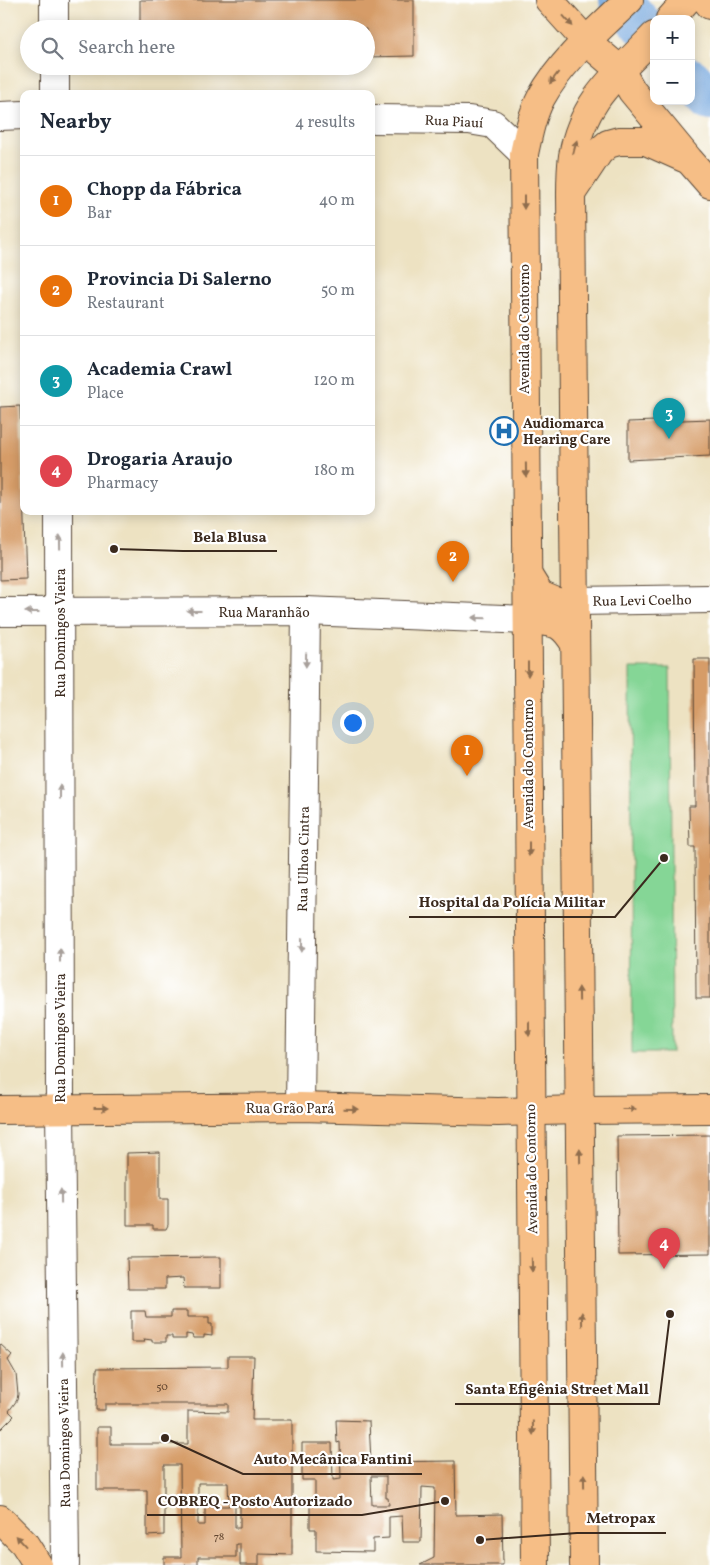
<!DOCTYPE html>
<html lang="en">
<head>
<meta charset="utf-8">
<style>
  body { margin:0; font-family:Vollkorn,serif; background:#f6f6f7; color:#1f2937 }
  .controls { position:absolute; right:15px; top:15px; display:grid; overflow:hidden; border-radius:10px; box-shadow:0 2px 12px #0003 }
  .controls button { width:45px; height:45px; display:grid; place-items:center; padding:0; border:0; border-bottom:1px solid #e0e1e3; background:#fff; color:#1f2937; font:25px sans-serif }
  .you { position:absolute; left:352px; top:722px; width:18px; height:18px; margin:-12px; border:4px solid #fff; border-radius:50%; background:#1a73e8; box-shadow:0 0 0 8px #1a73e833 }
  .badge { display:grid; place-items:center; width:32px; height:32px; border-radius:50%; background:#1f6fb2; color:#fff; font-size:16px; font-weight:700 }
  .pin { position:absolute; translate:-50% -41px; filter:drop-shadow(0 1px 2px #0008) }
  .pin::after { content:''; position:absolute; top:26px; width:18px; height:15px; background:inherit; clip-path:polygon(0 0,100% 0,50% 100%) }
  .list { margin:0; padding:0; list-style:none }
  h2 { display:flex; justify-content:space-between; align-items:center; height:65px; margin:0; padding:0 20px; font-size:21px }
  h2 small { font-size:16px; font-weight:400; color:#747a83 }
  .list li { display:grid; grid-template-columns:32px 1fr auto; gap:15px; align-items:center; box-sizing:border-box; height:90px; padding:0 20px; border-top:1px solid #e0e1e3 }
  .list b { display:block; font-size:19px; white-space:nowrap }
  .list p { margin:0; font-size:16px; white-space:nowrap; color:#747a83 }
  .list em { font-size:16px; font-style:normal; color:#747a83 }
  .icon { flex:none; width:28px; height:28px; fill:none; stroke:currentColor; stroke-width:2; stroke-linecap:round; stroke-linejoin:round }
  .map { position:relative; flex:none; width:710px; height:1565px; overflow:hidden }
  .search { position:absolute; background:#fff; box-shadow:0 2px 12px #0003; left:20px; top:20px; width:355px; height:55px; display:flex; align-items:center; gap:12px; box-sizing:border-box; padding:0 18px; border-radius:28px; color:#747a83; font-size:19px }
  .panel { position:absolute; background:#fff; box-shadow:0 2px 12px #0003; left:20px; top:90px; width:355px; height:425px; border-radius:10px }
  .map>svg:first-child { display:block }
</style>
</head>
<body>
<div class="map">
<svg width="710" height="1565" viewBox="0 0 710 1565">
  <rect width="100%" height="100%" fill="#fff"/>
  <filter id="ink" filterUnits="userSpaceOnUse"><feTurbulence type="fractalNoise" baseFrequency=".02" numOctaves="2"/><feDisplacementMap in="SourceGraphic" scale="10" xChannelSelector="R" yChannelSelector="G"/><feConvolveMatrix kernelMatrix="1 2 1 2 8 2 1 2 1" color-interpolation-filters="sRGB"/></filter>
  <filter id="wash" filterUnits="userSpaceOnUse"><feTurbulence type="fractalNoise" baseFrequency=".0096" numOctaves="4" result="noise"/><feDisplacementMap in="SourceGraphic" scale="20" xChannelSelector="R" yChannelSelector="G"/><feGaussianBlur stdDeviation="1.12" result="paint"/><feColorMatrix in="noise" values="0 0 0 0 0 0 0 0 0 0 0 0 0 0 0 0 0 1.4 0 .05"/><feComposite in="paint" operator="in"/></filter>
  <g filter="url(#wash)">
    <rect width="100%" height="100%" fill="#ede2c2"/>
    <path fill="#85d696" stroke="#60805a" d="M 630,668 L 670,668 L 672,1053 L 632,1053 Z"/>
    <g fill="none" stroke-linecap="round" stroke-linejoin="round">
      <g stroke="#72a5dd" stroke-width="42">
        <path d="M 620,0 L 654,38"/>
        <path d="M 691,79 L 710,99"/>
      </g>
    </g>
    <g id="blocks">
      <g fill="#d69c68" fill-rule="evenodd">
        <path d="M 140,0 L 414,0 L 414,56 L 366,57 L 366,29 L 140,29 Z"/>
        <path d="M 20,406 L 26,579 L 0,580 L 0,407 Z"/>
        <path d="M 710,419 L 710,456 L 628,460 L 628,422 Z"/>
        <path d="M 694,659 L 710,659 L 710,998 L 696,998 L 695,847 L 690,847 L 689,806 L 695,806 Z"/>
        <path d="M 710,1135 L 710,1254 L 618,1255 L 617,1136 Z"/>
        <path d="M 160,1152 L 160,1199 L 168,1199 L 168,1225 L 166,1229 L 153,1229 L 153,1225 L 127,1225 L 127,1153 Z"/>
        <path d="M 221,1257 L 221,1288 L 184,1288 L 183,1278 L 165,1279 L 165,1289 L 128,1289 L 127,1258 Z"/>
        <path d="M 131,1311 L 145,1311 L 146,1317 L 171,1317 L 171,1311 L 187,1311 L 187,1317 L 209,1317 L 209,1324 L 212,1324 L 212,1336 L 204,1335 L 204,1338 L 193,1338 L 192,1335 L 186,1334 L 186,1339 L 172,1339 L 172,1336 L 166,1336 L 166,1342 L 152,1342 L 152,1340 L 144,1339 L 145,1342 L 131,1342 Z"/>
        <path d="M 0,1344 L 12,1355 L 8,1360 L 16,1374 L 18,1394 L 17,1400 L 9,1411 L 14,1416 L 0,1430 Z"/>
        <path d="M 228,1356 L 254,1356 L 252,1420 L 292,1420 L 292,1555 L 259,1554 L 259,1565 L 240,1565 L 240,1544 L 236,1544 L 236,1557 L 198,1557 L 198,1565 L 164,1565 L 164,1557 L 181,1557 L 180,1465 L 164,1465 L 164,1535 L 147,1536 L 147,1490 L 97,1490 L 97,1427 L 111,1427 L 111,1444 L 188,1444 L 188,1411 L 228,1412 L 228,1404 L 105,1404 L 105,1410 L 96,1410 L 97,1368 L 228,1367 ZM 198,1483 L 228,1483 L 229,1506 L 205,1506 L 205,1525 L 198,1525 ZM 235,1506 L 240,1506 L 240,1528 L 235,1528 Z"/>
        <path d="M 336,1420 L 369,1421 L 371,1462 L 455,1461 L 456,1515 L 502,1514 L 503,1565 L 420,1565 L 434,1558 L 435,1488 L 422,1487 L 421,1542 L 403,1542 L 402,1516 L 389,1517 L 389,1538 L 373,1539 L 373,1552 L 316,1551 L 316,1529 L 310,1529 L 310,1503 L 315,1503 L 315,1480 L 302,1480 L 302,1443 L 332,1443 L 333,1480 L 341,1479 L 340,1442 L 337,1443 ZM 371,1476 L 386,1476 L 386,1498 L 388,1498 L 389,1505 L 372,1505 Z"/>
      </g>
    </g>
  </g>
  <g filter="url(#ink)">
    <use href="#blocks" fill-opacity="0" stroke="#564637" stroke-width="1"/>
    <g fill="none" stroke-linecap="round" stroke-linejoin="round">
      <defs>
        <g id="minor">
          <path d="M 54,0 L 54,29"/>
          <path d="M 55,66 L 55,94"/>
          <path d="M 0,116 L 24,115"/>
          <path d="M 371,119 L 469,120 L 493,124 L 524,154"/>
          <path d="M 59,511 L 60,1108 L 65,1565"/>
          <path d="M 575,601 L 710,599"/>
          <path d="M 0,612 L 306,611 L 528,620"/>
          <path d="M 300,1107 L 306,611"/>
        </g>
        <g id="major">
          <path d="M 549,0 L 586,41 L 620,70 L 632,91 L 689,160 L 710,184"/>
          <path d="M 706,0 L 710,5"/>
          <path d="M 670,19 L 687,0"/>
          <path d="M 571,194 L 599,152 L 608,144 L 619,141 L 646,141 L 684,158"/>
          <path d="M 527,574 L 540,595 L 559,603 L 575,601"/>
          <path d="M 528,620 C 555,623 560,620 575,644"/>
          <path d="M 0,1110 L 300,1107 L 498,1112 L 580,1110 L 710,1109"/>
          <path d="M 0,1519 L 24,1543 L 38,1565"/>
          <path d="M 535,1565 L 524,154 C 528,135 532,115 541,98 C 561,61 599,29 629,0"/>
          <path d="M 584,1565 L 571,195 C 571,182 571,169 573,156 C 582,101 618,74 654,36"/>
        </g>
      </defs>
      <use href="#minor" stroke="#564637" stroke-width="30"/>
      <use href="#major" stroke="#564637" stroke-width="30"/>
      <use href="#minor" stroke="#fff" stroke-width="28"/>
      <use href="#major" stroke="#f6be86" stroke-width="28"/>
    </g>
    <defs><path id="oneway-solid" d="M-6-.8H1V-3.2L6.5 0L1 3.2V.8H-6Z" transform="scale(1.25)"/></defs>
    <g fill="#8f6d4d">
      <use href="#oneway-solid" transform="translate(568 21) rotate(48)"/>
      <use href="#oneway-solid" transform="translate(554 78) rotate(127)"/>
      <use href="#oneway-solid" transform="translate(575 147) rotate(-75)"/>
      <use href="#oneway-solid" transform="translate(524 202) rotate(90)"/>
      <use href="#oneway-solid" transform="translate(526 470) rotate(89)"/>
      <use href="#oneway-solid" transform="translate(528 669) rotate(90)"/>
      <use href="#oneway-solid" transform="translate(529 849) rotate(90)"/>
      <use href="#oneway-solid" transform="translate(579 994) rotate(-91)"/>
      <use href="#oneway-solid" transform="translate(529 1029) rotate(90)"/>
      <use href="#oneway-solid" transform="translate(101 1108)"/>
      <use href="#oneway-solid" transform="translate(351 1109) rotate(1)"/>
      <use href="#oneway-solid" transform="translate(629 1109)"/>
      <use href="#oneway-solid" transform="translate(580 1156) rotate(-91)"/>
      <use href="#oneway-solid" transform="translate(532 1265) rotate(89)"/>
      <use href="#oneway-solid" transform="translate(582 1319) rotate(-91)"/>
      <use href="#oneway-solid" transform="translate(533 1428) rotate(89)"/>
      <use href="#oneway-solid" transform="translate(584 1481) rotate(-91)"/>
      <use href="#oneway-solid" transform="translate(21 1541) rotate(-132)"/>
    </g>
    <g fill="#a79f9a">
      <use href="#oneway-solid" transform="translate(60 542) rotate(-91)"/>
      <use href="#oneway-solid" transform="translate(194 611) rotate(180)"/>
      <use href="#oneway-solid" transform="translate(32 612) rotate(180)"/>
      <use href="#oneway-solid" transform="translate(479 618) rotate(-178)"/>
      <use href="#oneway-solid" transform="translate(306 660) rotate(91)"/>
      <use href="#oneway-solid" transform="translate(60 792) rotate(-90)"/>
      <use href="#oneway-solid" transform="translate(302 945) rotate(91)"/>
      <use href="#oneway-solid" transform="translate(60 955) rotate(-90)"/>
      <use href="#oneway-solid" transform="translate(61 1196) rotate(-91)"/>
      <use href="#oneway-solid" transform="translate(63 1359) rotate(-91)"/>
    </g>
  </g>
  <defs>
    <symbol id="hospital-ring" viewBox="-11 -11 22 22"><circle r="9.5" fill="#fff" stroke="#1f6fb2" stroke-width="1.5"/><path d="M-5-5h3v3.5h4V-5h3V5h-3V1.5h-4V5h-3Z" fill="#1f6fb2"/></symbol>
  </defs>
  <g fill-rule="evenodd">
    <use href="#hospital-ring" x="488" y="415" width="32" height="32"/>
  </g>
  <g text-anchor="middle" stroke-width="4.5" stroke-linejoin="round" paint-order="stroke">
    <g font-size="11" fill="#624630">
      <text x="162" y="1390">50</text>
      <text x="219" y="1540">78</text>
    </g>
    <g font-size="14" fill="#3b2a1e" stroke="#fff">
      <text transform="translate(454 121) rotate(3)" y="5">Rua Piauí</text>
      <text transform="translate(524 329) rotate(-90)" y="5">Avenida do Contorno</text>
      <text transform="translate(642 600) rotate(-1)" y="5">Rua Levi Coelho</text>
      <text x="264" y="617">Rua Maranhão</text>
      <text transform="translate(60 633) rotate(-90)" y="5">Rua Domingos Vieira</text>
      <text transform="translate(528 764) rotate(-90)" y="5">Avenida do Contorno</text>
      <text transform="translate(303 859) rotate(-89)" y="5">Rua Ulhoa Cintra</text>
      <text transform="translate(60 1038) rotate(-90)" y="5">Rua Domingos Vieira</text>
      <text x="290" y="1113">Rua Grão Pará</text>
      <text transform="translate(531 1169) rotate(-91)" y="5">Avenida do Contorno</text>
      <text transform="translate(64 1443) rotate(-91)" y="5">Rua Domingos Vieira</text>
    </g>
    <g font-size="14" font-weight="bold" fill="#3b2a1e" stroke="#fff" text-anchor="start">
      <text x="523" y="428">Audiomarca<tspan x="523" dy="16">Hearing Care</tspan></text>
    </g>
  </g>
  <path fill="none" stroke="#3b2a1e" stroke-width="2" d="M114 549L183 551H277M664 858L615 917H409M670 1314L659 1404H455M165 1438L243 1474H422M445 1501L362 1515H147M480 1540L577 1533H666"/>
  <g fill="#3b2a1e" stroke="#fff" stroke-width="2">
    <circle cx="114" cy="549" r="5"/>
    <circle cx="664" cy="858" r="5"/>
    <circle cx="670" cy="1314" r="5"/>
    <circle cx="165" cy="1438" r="5"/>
    <circle cx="445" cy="1501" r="5"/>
    <circle cx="480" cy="1540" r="5"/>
  </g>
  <g font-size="15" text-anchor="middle" font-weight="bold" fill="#3b2a1e" stroke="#fff" stroke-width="4.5" stroke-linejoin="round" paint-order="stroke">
    <text x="230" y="542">Bela Blusa</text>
    <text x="512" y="907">Hospital da Polícia Militar</text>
    <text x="557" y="1394">Santa Efigênia Street Mall</text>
    <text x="333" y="1464">Auto Mecânica Fantini</text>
    <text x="255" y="1506">COBREQ - Posto Autorizado</text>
    <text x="621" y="1523">Metropax</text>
  </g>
</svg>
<div class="controls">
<button>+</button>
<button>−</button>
</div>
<div class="you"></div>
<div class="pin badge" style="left:467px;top:776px;background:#e8710a">1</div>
<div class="pin badge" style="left:453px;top:582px;background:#e8710a">2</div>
<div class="pin badge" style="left:669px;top:439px;background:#0f9aa8">3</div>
<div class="pin badge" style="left:664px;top:1269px;background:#e0444e">4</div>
<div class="search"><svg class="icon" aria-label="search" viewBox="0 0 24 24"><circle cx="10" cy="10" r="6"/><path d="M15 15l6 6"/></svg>Search here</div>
<section class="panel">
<h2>Nearby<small>4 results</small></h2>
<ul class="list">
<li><span class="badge" style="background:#e8710a">1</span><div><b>Chopp da Fábrica</b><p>Bar</p></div><em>40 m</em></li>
<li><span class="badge" style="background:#e8710a">2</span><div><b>Provincia Di Salerno</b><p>Restaurant</p></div><em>50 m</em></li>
<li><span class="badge" style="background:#0f9aa8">3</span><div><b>Academia Crawl</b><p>Place</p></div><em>120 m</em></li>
<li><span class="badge" style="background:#e0444e">4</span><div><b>Drogaria Araujo</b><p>Pharmacy</p></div><em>180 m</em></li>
</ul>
</section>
</div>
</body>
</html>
